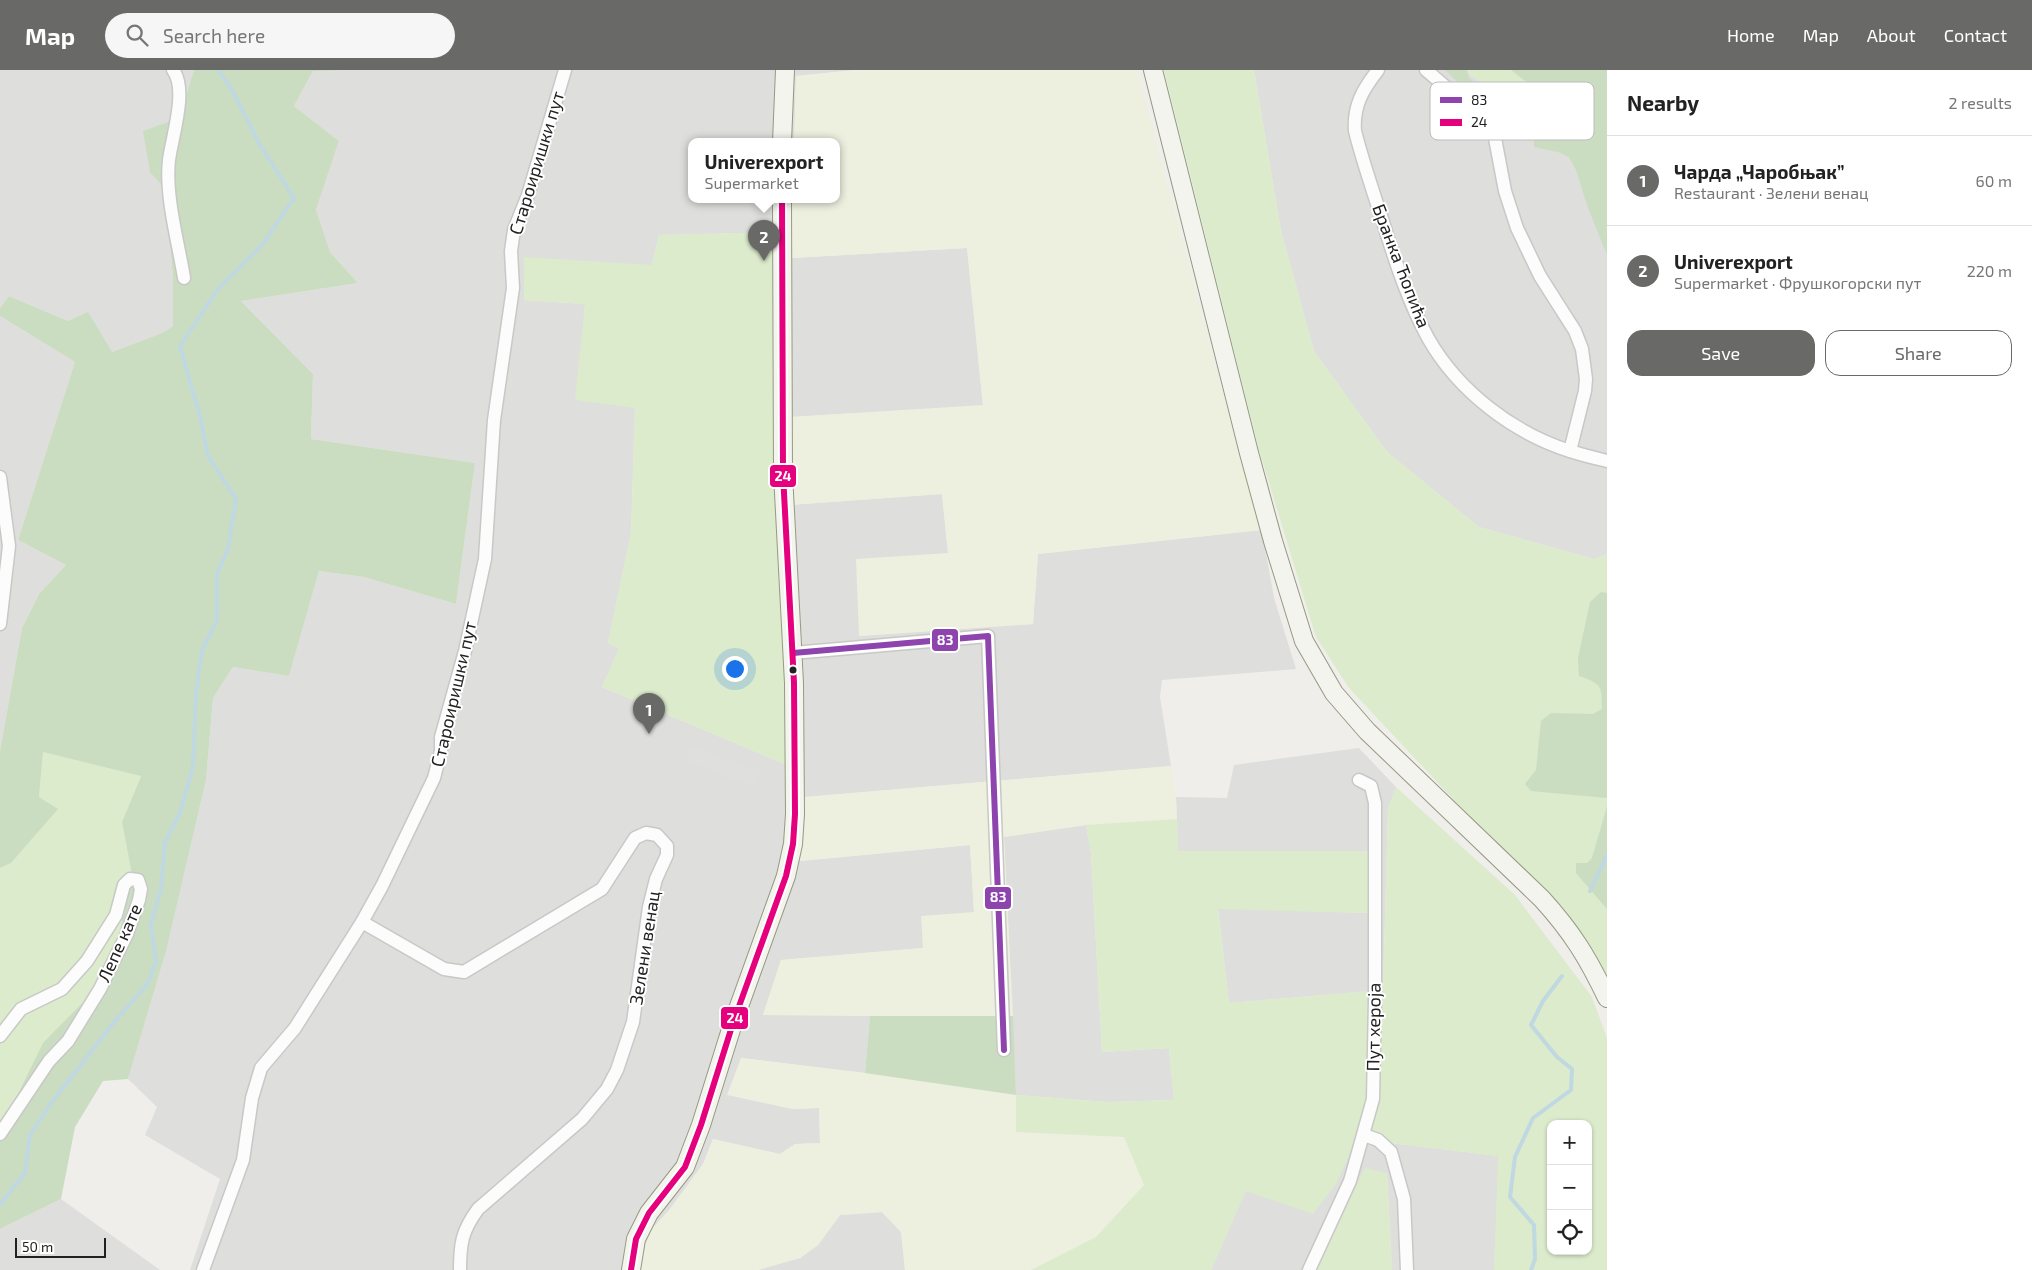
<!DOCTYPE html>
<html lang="en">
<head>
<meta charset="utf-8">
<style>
  body { margin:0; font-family:"Exo 2",sans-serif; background:#f6f6f6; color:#222 }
  .controls { position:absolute; right:15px; bottom:15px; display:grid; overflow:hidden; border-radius:10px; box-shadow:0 1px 4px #0004 }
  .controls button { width:45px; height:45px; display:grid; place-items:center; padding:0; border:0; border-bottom:1px solid #e0e0e0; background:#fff; color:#222; font:25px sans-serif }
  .scale { position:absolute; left:15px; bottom:12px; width:91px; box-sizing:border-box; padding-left:5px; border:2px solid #212121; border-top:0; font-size:14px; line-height:18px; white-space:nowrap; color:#212121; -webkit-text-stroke:4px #fff; paint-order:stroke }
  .you { position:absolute; left:734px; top:598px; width:18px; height:18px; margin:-12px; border:4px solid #fff; border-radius:50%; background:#1a73e8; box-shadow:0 0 0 8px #1a73e833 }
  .badge { display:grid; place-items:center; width:32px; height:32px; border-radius:50%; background:#696968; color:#fff; font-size:16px; font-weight:700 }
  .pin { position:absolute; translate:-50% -41px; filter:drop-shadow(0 1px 2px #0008) }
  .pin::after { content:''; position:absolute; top:26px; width:18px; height:15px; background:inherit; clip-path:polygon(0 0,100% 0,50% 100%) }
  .popup { position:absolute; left:688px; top:68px; width:152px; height:65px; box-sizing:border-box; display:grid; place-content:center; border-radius:10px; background:#fff; filter:drop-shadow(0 1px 4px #0005); font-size:16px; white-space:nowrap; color:#767676 }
  .popup b { font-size:19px; color:#222 }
  .popup::after { content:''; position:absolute; left:50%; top:100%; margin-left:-10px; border:10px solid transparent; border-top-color:#fff }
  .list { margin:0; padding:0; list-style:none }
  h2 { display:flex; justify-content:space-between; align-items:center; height:65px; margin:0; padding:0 20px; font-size:21px }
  h2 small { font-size:16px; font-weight:400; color:#767676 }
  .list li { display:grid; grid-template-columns:32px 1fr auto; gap:15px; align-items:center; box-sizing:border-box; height:90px; padding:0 20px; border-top:1px solid #e0e0e0 }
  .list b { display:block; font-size:19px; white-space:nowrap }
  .list p { margin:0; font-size:16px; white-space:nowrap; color:#767676 }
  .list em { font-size:16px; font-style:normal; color:#767676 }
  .actions { display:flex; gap:10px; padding:15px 20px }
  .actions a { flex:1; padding:11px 0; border:1px solid #696968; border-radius:15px; text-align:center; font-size:18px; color:#696968 }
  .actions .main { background:#696968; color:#fff }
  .icon { flex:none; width:28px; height:28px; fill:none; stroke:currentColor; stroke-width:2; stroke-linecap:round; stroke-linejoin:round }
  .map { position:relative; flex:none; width:1607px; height:1200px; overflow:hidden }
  header { display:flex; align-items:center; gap:30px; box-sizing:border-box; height:70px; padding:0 25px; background:#696968; color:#fff }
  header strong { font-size:24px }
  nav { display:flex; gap:28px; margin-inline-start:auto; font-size:18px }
  .search { width:350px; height:45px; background:#f6f6f6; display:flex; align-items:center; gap:12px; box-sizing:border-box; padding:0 18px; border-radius:28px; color:#767676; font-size:19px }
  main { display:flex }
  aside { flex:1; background:#fff }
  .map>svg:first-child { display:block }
</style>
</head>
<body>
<header>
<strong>Map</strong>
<div class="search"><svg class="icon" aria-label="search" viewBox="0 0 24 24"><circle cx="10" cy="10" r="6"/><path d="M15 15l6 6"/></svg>Search here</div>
<nav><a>Home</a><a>Map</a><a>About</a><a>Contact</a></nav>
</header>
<main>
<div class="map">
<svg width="1607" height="1200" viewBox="0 0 1607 1200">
  <rect width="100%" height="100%" fill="#efeeeb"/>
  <g fill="#dededc">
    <path d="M 0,0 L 194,0 L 179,48 L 166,120 L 173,210 L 174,255 L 162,263 L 112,282 L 68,251 L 9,226 L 0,238 Z"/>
    <path d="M 369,0 L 855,0 L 796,6 L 794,72 L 692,72 L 692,130 L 792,130 L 791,162 L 659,165 L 652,195 L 524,230 L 585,234 L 583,263 L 635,338 L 631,463 L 608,573 L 619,579 L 602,617 L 799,700 L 789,435 L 942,424 L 948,483 L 859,566 L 1033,554 L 1038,484 L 1262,460 L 1274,528 L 1296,599 L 1162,610 L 1160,627 L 1171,696 L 805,727 L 806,737 L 800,791 L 970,775 L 974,842 L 923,878 L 781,890 L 763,945 L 870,946 L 865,1003 L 741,988 L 792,1039 L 819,1038 L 820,1073 L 795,1074 L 780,1084 L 713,1069 L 703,1094 L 670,1139 L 652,1159 L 646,1173 L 641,1200 L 190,1200 L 220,1109 L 145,1065 L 157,1037 L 128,1009 L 166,880 L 206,710 L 213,628 L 233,597 L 289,606 L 319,501 L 364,507 L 456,534 L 475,393 L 311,369 L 313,304 L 241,231 L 358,213 L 330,182 L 316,140 L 339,71 L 294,36 L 313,1 Z"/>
    <path d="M 1254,0 L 1464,0 L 1504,29 L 1578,68 L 1607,145 L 1607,484 L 1594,489 L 1479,457 L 1387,382 L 1314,281 L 1281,161 Z"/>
    <path d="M 967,178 L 983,336 L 790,347 L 792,188 Z"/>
    <path d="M 0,246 L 75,292 L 18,470 L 66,495 L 39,524 L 22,558 L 0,681 Z"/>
    <path d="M 1359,678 L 1396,717 L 1388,739 L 1383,920 L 1229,933 L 1218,838 L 1368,843 L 1369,781 L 1178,781 L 1176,727 L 1227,728 L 1234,695 Z"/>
    <path d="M 1086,755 L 1091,783 L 1102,982 L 1169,978 L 1174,1030 L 1108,1032 L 1016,1025 L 1004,767 Z"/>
    <path d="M 1357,1069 L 1499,1086 L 1494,1200 L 1392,1200 L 1387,1103 L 1316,1200 L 1211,1200 L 1246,1120 Z"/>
    <path d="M 61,1129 L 160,1200 L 0,1200 L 0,1159 Z"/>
    <path d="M 882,1142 L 901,1162 L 905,1200 L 758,1200 L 800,1188 L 818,1175 L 840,1145 Z"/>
  </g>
  <g fill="#edefdf">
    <path d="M 855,0 L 1137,0 L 1222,322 L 1262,460 L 1038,484 L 1033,554 L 859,566 L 856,489 L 948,483 L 942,424 L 789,435 L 790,347 L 983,335 L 967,178 L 792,188 L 792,130 L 836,130 L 836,72 L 794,72 L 796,6 Z"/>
    <path d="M 1171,696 L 1176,727 L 1177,749 L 1086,755 L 1004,767 L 1013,946 L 763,945 L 781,890 L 923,878 L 921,846 L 974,842 L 970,775 L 800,791 L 804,755 L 805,727 Z"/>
    <path d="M 741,988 L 865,1003 L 1016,1025 L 1017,1062 L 1124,1067 L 1144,1115 L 1096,1167 L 1031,1200 L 905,1200 L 901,1162 L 882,1142 L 840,1145 L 818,1175 L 800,1188 L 758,1200 L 641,1200 L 646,1173 L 652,1159 L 670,1139 L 703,1094 L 713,1069 L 780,1084 L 795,1074 L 820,1073 L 819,1038 L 792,1039 L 727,1025 Z"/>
  </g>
  <g fill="#dbebcc" fill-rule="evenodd">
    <path d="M 1164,0 L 1254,0 L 1281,161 L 1314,281 L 1387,382 L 1479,457 L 1594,489 L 1607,484 L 1607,909 L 1556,833 L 1468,745 L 1349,618 L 1316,567 L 1259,380 Z"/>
    <path d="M 1464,0 L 1607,0 L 1578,68 L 1504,29 Z"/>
    <path d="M 773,162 L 774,192 L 787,695 L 602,617 L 619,579 L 608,573 L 631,463 L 635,338 L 575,330 L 585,234 L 524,230 L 524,187 L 652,195 L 659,165 Z"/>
    <path d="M 43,682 L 141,705 L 122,752 L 132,805 L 110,905 L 0,1061 L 0,798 L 11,793 L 57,739 L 39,727 Z"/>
    <path d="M 1396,717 L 1515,825 L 1592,927 L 1607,968 L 1607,1200 L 1494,1200 L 1498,1086 L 1357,1069 L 1336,1114 L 1313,1144 L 1246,1121 L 1211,1200 L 1031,1200 L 1096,1167 L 1144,1115 L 1124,1067 L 1016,1062 L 1016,1025 L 1108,1032 L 1174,1030 L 1169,978 L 1102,982 L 1091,783 L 1086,755 L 1177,749 L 1178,781 L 1369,781 L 1368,843 L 1218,839 L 1229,933 L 1383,920 L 1388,739 ZM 1551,1054 L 1588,1054 L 1588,1181 L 1551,1181 Z"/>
    <path d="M 1365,1098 L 1387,1103 L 1392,1200 L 1316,1200 L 1333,1157 Z"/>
  </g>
  <g fill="#caddc1">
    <path d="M 194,0 L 369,0 L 313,1 L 294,36 L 339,71 L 316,140 L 330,182 L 358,213 L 241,231 L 313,304 L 311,369 L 475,393 L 456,534 L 364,507 L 319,501 L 289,606 L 233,597 L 213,628 L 206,710 L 166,881 L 128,1009 L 103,1011 L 75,1057 L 61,1129 L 0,1159 L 0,1061 L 43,973 L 110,905 L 132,805 L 122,752 L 141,706 L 43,682 L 39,727 L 58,739 L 11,793 L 0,798 L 0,681 L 22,558 L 39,524 L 66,495 L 18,470 L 75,292 L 0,246 L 0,238 L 9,226 L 68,251 L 88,242 L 112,282 L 162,263 L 173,256 L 173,210 L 166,120 L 150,102 L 143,61 L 179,48 Z"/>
    <path d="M 1445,0 L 1467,0 L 1469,8 L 1485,20 L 1484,29 L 1477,30 Z"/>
    <path d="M 1511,0 L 1607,0 L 1607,185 L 1588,138 L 1576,100 L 1569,87 L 1558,82 L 1534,77 L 1534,62 L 1545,58 L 1559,36 L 1552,21 L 1525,11 Z"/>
    <path d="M 1601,522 L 1607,523 L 1607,728 L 1531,721 L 1525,714 L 1536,700 L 1541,651 L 1551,643 L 1593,644 L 1602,639 C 1602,616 1602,614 1579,606 L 1578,588 L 1590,532 Z"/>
    <path d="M 1607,736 L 1607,839 L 1576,803 L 1576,793 L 1587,793 L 1592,788 Z"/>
    <path d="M 870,946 L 1013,946 L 1016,1025 L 865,1003 Z"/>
  </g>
  <path fill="#dfdfde" d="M 692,677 L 760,701 L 755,716 L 687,692 Z"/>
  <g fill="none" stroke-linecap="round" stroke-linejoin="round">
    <g stroke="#bfd8e1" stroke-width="4">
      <path d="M 1590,821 L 1607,785"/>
      <path d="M 0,1134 L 25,1103 L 30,1065 L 49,1036 L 114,952 L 147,915 L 156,891 L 151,854 L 161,819 L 165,772 L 180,743 L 193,697 L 196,623 L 202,580 L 217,550 L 217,504 L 228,479 L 236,429 L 208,386 L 200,346 L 180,276 L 218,219 L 263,174 L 294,128 L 259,73 L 231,18 L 218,0"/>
      <path d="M 1531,1200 L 1535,1189 L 1534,1155 L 1510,1127 L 1515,1087 L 1533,1048 L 1571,1020 L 1572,999 L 1557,987 L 1531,955 L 1543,931 L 1562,906"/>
    </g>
    <defs>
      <g id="street">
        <path d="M 173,0 C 188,19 172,67 169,90 C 165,126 178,171 184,208"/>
        <path d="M 1378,0 C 1363,19 1353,36 1355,61 C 1363,93 1374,124 1384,155 C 1396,194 1409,233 1428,268 C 1458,321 1513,363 1570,381 C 1582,385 1595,388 1607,391"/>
        <path d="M 1426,0 L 1482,48 L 1494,63 L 1505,121 L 1517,158 L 1540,206 L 1575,261 L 1582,279 L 1586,309 L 1585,321 L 1570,381"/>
        <path d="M 0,407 L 9,476 L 0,554"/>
        <path d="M 793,583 L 988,566 L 1004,980"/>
        <path d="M 362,852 L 444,899 L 464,902 L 602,819 L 635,768 L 646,763 L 657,765 L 667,776 L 667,785 L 656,809 L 649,837 L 633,952 L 617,1000 L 607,1019 L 582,1049 L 478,1139 C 462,1161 460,1173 460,1200"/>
        <path d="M 0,966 L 21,939 L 62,919 L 87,891 L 116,845 L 124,815 L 130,809 L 138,810 L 141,819 L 139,830 L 127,864 L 100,919 L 68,971 L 49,991 L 0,1064"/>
        <path d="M 1364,1065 L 1378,1070 L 1391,1082 L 1404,1129 L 1407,1200"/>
        <path d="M 203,1200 L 243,1090 L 252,1028 L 261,998 L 295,958 L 362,852 L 382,816 L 434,708 L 441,681 L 441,667 L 465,581 L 485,489 L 494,350 L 513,218 L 511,181 L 514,160 L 528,125 L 565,0"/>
        <path d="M 1309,1200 L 1350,1111 L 1373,1029 L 1375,929 L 1375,733 L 1371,716 L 1359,710"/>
      </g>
      <g id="secondary">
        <path d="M 1153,0 L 1249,383 L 1273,471 L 1304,571 L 1334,623 L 1367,661 L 1542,829 C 1572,862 1588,888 1607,928"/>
        <path d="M 782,72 L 785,0"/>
        <path d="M 631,1200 L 636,1169 L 649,1143 L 685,1097 L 701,1055 L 733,953 L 786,806 L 793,774 L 795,744 L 794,613 L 783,404 L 782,130"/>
      </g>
    </defs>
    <use href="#street" stroke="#c8c8c6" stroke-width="15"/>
    <use href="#secondary" stroke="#969982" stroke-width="20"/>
    <use href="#street" stroke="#fdfcfc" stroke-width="12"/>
    <use href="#secondary" stroke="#f3f4ed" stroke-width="18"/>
    <defs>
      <path id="bus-1" d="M 793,583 L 988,566 L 1004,980"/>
      <path id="bus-2" d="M 631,1200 L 636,1169 L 649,1143 L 685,1097 L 701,1055 L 733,953 L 786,806 L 793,774 L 795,744 L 794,613 L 783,404 L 782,130"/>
    </defs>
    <use href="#bus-1" stroke="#fff" stroke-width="10"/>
    <use href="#bus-2" stroke="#fff" stroke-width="10"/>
    <use href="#bus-1" stroke="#8e44ad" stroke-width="6"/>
    <use href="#bus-2" stroke="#e5007d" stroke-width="6"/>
  </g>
  <circle fill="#212121" stroke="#fff" stroke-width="2" cx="793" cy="600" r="4.5"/>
  <g text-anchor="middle" stroke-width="4" stroke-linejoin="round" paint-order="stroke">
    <g font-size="18" fill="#212121" stroke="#fff">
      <text transform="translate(537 93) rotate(-73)" y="6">Староиришки пут</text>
      <text transform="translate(1401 196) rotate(69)" y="6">Бранка Ћопића</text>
      <text transform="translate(454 624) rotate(-77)" y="6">Староиришки пут</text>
      <text transform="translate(120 873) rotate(-66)" y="6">Лепе кате</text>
      <text transform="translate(645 878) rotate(-81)" y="6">Зелени венац</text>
      <text transform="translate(1374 957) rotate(-89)" y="6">Пут хероја</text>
    </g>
  </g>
  <rect x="1430" y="12" width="164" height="58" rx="8" fill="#fff" stroke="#bcbcbc" stroke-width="1"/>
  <rect x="1440" y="27" width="22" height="6" fill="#8e44ad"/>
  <rect x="1440" y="49" width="22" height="7" fill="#e5007d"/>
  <g font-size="14" fill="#212121">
    <text x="1471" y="35">83</text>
    <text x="1471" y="57">24</text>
  </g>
  <g stroke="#fff" stroke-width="2">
    <rect x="769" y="394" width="28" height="24" rx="5" fill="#e5007d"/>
    <rect x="931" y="558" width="28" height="24" rx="5" fill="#8e44ad"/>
    <rect x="984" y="816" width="28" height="24" rx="5" fill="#8e44ad"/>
    <rect x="720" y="936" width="29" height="24" rx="5" fill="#e5007d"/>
  </g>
  <g font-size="14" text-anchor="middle" font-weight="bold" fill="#fff">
    <text x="783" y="411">24</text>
    <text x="945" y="575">83</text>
    <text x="998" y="832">83</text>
    <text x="735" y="953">24</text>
  </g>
</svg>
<div class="controls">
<button>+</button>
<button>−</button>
<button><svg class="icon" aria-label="locate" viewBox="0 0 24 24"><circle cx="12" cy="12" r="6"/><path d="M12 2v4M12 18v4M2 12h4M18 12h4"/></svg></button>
</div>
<div class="scale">50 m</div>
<div class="you"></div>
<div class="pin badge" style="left:649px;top:664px">1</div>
<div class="pin badge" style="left:764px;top:191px">2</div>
<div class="popup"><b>Univerexport</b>Supermarket</div>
</div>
<aside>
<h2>Nearby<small>2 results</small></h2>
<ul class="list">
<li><span class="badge">1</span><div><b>Чарда „Чаробњак”</b><p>Restaurant · Зелени венац</p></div><em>60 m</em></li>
<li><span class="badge">2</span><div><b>Univerexport</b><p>Supermarket · Фрушкогорски пут</p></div><em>220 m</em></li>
</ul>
<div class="actions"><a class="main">Save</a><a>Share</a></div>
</aside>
</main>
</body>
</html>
